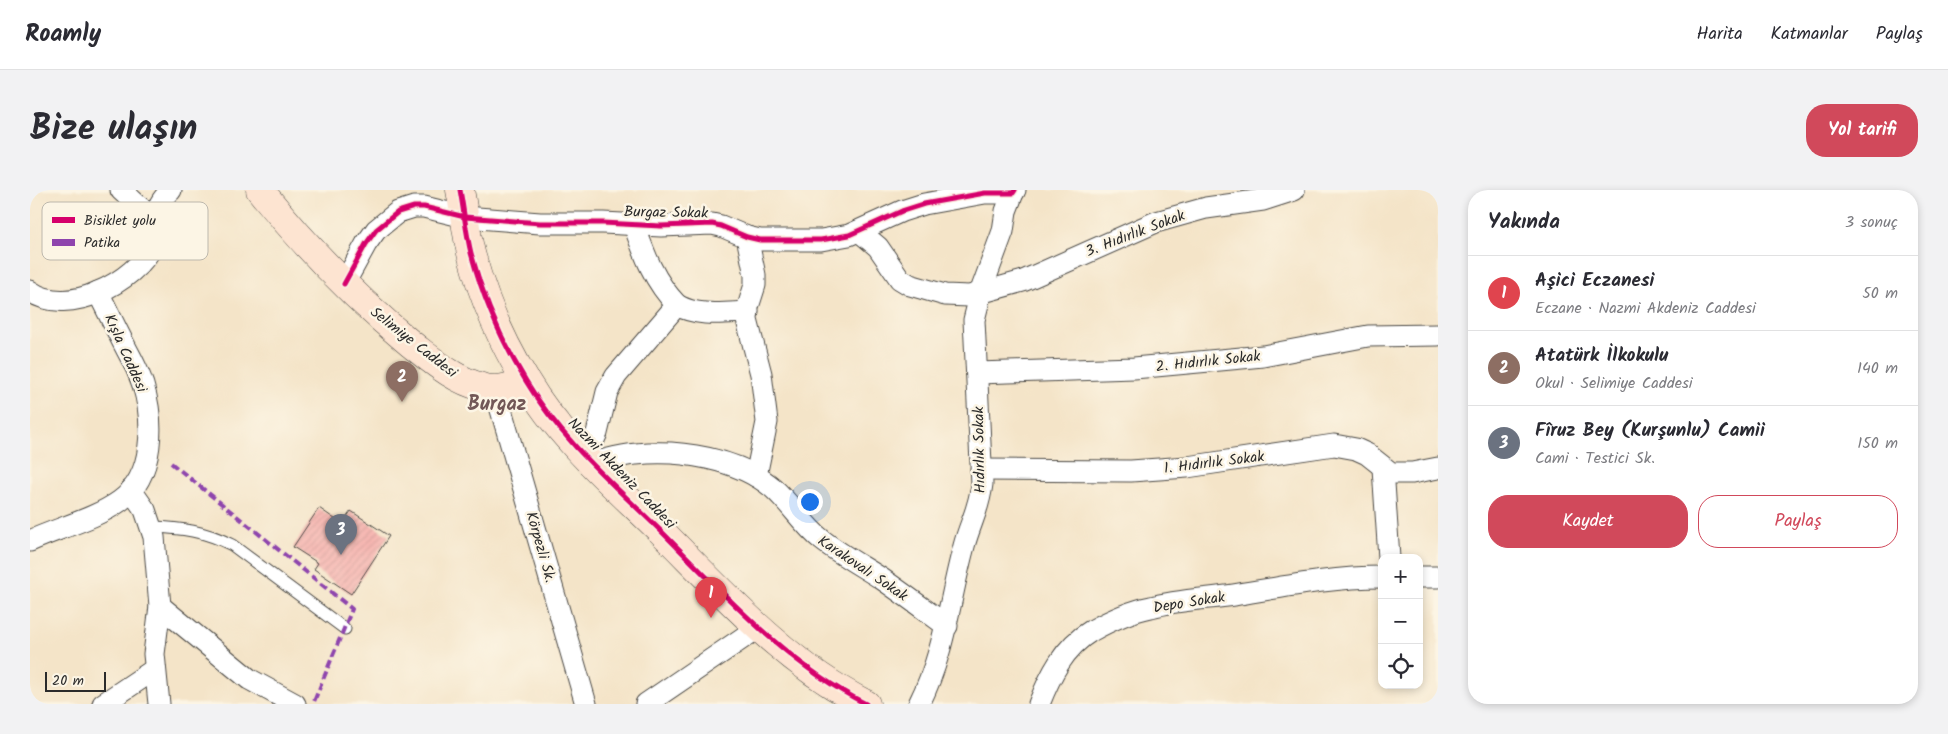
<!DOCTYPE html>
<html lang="tr">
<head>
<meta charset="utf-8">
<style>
  body { margin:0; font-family:Kalam,sans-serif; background:#f2f2f3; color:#2b2b33 }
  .controls { position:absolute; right:15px; bottom:15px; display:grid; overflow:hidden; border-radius:10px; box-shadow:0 2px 8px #0003 }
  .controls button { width:45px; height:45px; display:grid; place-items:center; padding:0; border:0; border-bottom:1px solid #e1e1e2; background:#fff; color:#2b2b33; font:25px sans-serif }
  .scale { position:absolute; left:15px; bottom:12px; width:61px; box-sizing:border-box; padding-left:5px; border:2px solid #2b2b2b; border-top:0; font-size:14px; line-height:18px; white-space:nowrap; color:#2b2b2b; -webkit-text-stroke:4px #fcf5e5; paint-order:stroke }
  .you { position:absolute; left:779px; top:311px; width:18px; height:18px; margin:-12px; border:4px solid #fff; border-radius:50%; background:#1a73e8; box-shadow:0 0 0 8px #1a73e833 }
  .badge { display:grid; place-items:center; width:32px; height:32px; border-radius:50%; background:#d1495b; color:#fff; font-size:16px; font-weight:700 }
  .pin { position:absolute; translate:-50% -41px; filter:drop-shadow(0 1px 2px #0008) }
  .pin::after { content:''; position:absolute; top:26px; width:18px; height:15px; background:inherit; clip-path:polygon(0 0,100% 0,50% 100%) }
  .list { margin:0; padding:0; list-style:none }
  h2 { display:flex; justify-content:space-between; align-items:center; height:65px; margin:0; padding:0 20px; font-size:21px }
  h2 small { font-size:16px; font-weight:400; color:#7c7c81 }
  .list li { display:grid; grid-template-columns:32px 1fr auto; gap:15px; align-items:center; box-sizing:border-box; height:75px; padding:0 20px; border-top:1px solid #e1e1e2 }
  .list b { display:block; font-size:19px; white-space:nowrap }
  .list p { margin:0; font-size:16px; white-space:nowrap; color:#7c7c81 }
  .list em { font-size:16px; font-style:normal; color:#7c7c81 }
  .actions { display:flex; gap:10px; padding:15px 20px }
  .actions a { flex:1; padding:11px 0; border:1px solid #d1495b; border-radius:20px; text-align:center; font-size:18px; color:#d1495b }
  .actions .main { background:#d1495b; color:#fff }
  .icon { flex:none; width:28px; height:28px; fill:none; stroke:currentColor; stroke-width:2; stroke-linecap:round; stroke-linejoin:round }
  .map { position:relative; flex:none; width:1408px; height:514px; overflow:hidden; border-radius:20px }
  header { display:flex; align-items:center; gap:30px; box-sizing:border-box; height:70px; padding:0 25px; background:#fff; border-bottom:1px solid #e1e1e2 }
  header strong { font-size:24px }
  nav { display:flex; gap:28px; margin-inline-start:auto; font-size:18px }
  .intro { display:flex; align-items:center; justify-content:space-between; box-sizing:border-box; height:120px; padding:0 30px }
  h1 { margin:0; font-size:35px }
  .button { padding:12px 22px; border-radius:20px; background:#d1495b; color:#fff; font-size:18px; font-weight:700 }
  main { display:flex; gap:30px; padding:0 30px }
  aside { flex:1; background:#fff; border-radius:20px; box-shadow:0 2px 8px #0003 }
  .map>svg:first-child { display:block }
</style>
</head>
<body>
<header>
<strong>Roamly</strong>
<nav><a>Harita</a><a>Katmanlar</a><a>Paylaş</a></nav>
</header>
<div class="intro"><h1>Bize ulaşın</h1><a class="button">Yol tarifi</a></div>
<main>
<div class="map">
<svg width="1408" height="514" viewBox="0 0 1408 514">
  <defs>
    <pattern id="building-hatch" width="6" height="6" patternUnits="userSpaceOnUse" patternTransform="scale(1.25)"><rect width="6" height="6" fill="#f5aca9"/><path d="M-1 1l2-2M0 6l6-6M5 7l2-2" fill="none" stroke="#d29492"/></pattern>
  </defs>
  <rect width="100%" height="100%" fill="#fcf5e5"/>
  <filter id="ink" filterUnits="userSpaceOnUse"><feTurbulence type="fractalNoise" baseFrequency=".02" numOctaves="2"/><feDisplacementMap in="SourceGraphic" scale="10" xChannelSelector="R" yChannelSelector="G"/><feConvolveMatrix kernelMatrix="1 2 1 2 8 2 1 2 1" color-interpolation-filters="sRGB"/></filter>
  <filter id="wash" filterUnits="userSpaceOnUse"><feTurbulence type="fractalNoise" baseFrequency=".0096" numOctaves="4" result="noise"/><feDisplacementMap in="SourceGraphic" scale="20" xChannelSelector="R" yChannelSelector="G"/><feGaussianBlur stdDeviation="1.12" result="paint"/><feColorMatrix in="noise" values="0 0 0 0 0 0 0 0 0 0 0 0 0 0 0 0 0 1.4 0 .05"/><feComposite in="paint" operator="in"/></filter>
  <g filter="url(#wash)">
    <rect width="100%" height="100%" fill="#f4e4c8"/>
    <g id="blocks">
      <path fill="url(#building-hatch)" d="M 289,318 L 312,334 L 321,321 L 359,346 L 321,404 L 284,379 L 288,373 L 263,357 Z"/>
    </g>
  </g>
  <g filter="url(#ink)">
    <use href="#blocks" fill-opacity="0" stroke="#494743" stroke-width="1"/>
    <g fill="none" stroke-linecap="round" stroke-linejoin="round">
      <defs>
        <path id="lane" d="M 122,337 C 151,338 175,341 202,355 L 315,439"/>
        <g id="street">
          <path d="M 91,0 L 127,33"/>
          <path d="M 829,41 L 848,57 L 870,89 L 880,95 L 915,105 L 939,106 L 993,91 L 1126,32 L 1176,18 L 1233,10 L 1264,0"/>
          <path d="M 717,47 L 725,85 L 725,95 L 718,117 L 717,130 L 731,184 L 737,232 L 726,286"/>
          <path d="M 314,94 L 336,54 L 346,40 L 368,22 L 384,17 L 394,17 L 435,27 L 510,33 L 573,33 L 631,36 L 682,34 L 691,36 L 717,47 L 730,50 L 791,50 L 819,45 L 872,21 L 894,14 L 955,3 L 983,3 L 985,0"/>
          <path d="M 0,101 C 19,115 47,112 68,102"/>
          <path d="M 647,115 C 668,127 693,123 718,122"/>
          <path d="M 947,183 L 1104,178 L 1233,166 L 1338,146 L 1408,145"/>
          <path d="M 465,199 L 556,514"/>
          <path d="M 553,265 L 562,254 L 567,243 L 577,202 L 586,186 L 647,115 C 624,91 615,66 604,35"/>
          <path d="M 562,273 C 576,270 591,265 606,264 C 649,259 709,269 743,298 C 761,314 773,335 792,350 C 811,365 832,376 852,389 C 874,404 895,420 917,436"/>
          <path d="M 1353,278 L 1359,368"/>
          <path d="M 951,280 L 1101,281 L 1157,277 L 1304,255 L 1326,259 L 1337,264 L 1361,283 L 1382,283 L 1408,278"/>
          <path d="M 101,300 L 115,320 L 124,347 L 130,416 L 124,464 L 129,514"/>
          <path d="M 0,351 C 28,338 65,329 90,311 C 125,286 124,231 113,195 C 109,183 103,171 97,160 C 87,141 78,122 68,102 C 90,93 117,73 125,50 C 133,27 118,23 141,0"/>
          <path d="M 1389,387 L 1408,387"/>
          <path d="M 130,416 L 219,489 L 265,514"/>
          <path d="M 73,514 L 125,479"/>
          <path d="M 616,514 L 729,437"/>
          <path d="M 889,514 C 915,462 919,411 934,356 C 940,333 949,320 952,294 L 944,130 L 952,98 L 973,41 L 976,21 L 983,3"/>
          <path d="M 1009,514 C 1020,486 1034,457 1061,441 C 1079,431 1101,421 1121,417 C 1147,410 1177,409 1204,405 C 1253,397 1302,387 1352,387"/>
        </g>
        <g id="secondary">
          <path d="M 230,0 C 275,56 325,108 381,154 C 403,171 424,190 452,197 C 467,202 481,197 495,190"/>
          <path d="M 430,0 C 434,21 436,43 441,63 C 453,108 472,152 496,191 C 531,250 584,295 632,342 C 694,404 756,474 836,514"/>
        </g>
      </defs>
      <use href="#lane" stroke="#494743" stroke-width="13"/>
      <use href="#street" stroke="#494743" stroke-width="23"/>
      <use href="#secondary" stroke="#494743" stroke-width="29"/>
      <use href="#lane" stroke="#fff" stroke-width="11"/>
      <use href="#street" stroke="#fff" stroke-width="21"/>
      <use href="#secondary" stroke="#fde4d1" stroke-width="28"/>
      <path stroke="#8e44ad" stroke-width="4" stroke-dasharray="8 4" stroke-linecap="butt" d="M 141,273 L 322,419 L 283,514"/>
      <defs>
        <g id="cycleway">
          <path d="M 430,0 C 434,21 436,43 441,63 C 453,108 472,152 496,191 C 531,250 584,295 632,342 C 694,404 756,474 836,514"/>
          <path d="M 314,94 L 336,54 L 346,40 L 368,22 L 384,17 L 394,17 L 435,27 L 510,33 L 573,33 L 631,36 L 682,34 L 691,36 L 717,47 L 730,50 L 791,50 L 819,45 L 872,21 L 894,14 L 955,3 L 983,3 L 985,0"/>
        </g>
      </defs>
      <use href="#cycleway" stroke="#fcf5e5" stroke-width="8"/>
      <use href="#cycleway" stroke="#d6006c" stroke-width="5"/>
    </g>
  </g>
  <g text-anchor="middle" stroke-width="5" stroke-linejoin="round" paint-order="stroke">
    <g font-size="15" fill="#2b2b2b" stroke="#fcf5e5">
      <text transform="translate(636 22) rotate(1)" y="5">Burgaz Sokak</text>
      <text transform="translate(1105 43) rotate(-21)" y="5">3. Hıdırlık Sokak</text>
      <text transform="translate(384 152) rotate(38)" y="5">Selimiye Caddesi</text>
      <text transform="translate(96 163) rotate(66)" y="5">Kışla Caddesi</text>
      <text transform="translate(1178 171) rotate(-6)" y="5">2. Hıdırlık Sokak</text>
      <text transform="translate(949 260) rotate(-91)" y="5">Hıdırlık Sokak</text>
      <text transform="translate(1184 272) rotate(-7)" y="5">1. Hıdırlık Sokak</text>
      <text transform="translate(592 283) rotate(46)" y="5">Nazmi Akdeniz Caddesi</text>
      <text transform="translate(511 357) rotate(74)" y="5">Körpezli Sk.</text>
      <text transform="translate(833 378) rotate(34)" y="5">Karakovalı Sokak</text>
      <text transform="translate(1159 412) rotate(-9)" y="5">Depo Sokak</text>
    </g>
    <g font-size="20" font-weight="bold" fill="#725857" stroke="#fcf5e5">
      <text x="467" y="220">Burgaz</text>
    </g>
  </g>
  <rect x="12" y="12" width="166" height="58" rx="8" fill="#fcf5e5" stroke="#bdb8ad" stroke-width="1"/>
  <rect x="22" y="27" width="23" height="6" fill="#d6006c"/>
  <rect x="22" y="49" width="23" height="7" fill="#8e44ad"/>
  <g font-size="14" fill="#2b2b2b">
    <text x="54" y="35">Bisiklet yolu</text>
    <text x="54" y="57">Patika</text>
  </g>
</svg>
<div class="controls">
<button>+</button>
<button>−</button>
<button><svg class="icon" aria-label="locate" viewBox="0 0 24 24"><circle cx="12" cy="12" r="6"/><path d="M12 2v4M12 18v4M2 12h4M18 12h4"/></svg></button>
</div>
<div class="scale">20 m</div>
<div class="you"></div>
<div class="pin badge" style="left:681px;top:428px;background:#e0444e">1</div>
<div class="pin badge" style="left:372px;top:212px;background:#8d6e63">2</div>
<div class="pin badge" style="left:311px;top:365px;background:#6b7280">3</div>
</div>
<aside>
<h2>Yakında<small>3 sonuç</small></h2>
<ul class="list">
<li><span class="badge" style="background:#e0444e">1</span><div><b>Aşici Eczanesi</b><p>Eczane · Nazmi Akdeniz Caddesi</p></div><em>50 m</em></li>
<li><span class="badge" style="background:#8d6e63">2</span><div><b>Atatürk İlkokulu</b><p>Okul · Selimiye Caddesi</p></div><em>140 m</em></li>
<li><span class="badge" style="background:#6b7280">3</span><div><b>Fîruz Bey (Kurşunlu) Camii</b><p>Cami · Testici Sk.</p></div><em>150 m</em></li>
</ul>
<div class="actions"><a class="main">Kaydet</a><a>Paylaş</a></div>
</aside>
</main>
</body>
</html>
